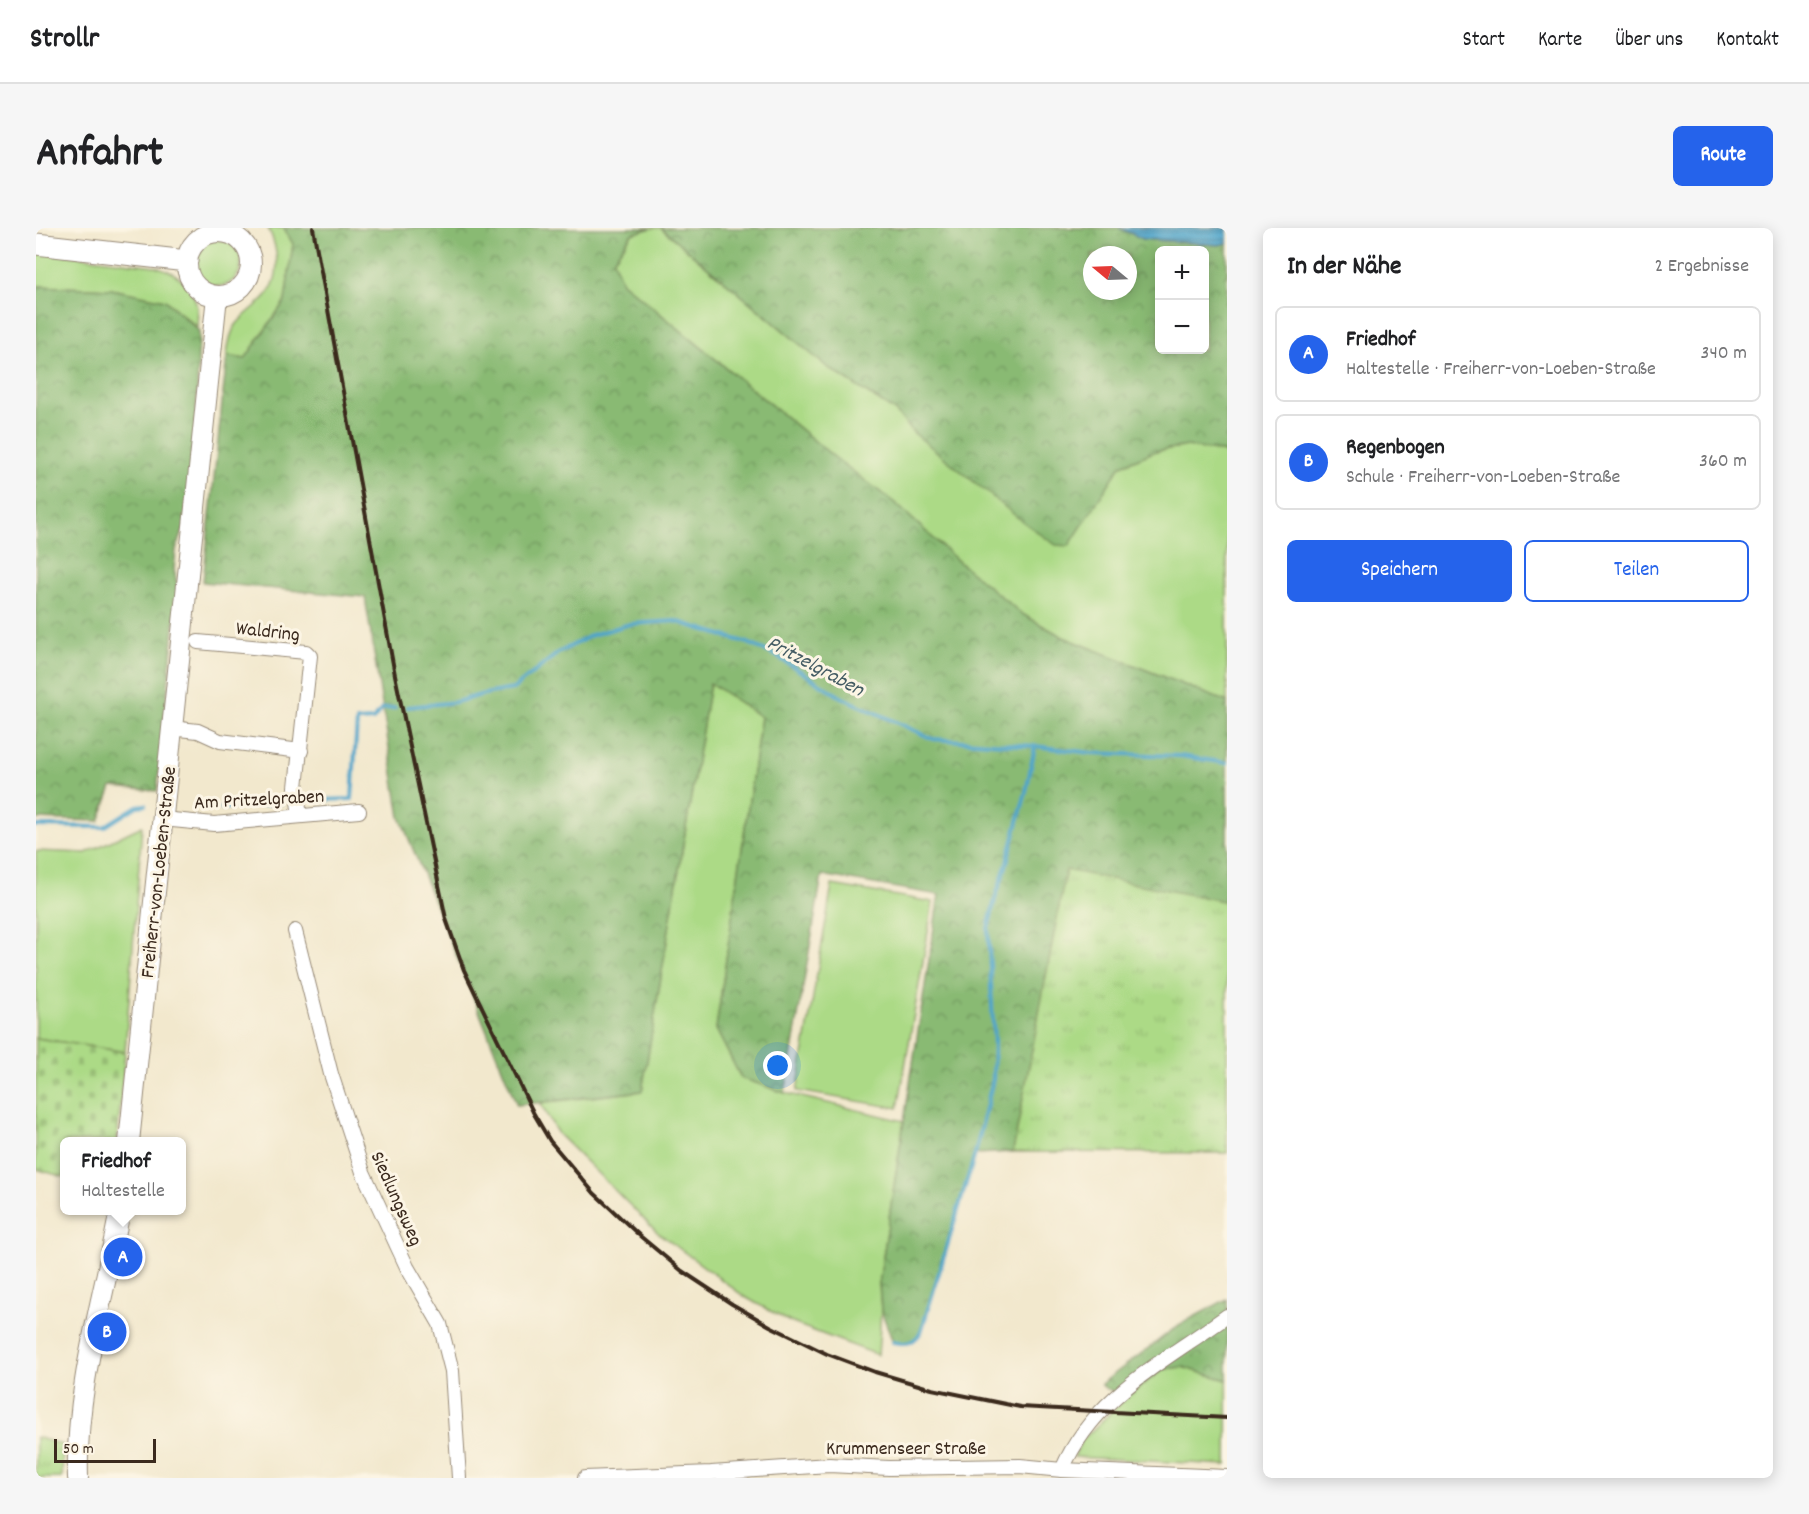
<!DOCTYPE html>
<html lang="de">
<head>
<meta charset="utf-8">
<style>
  body { margin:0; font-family:Dekko,sans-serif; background:#f6f6f6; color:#202124 }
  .controls { position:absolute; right:18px; top:18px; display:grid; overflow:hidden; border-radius:9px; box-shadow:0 3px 15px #0003 }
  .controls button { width:54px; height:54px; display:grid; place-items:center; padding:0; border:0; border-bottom:2px solid #e0e0e0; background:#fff; color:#202124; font:30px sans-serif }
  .compass { position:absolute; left:1047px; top:18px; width:54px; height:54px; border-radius:50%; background:#fff; box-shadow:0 3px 15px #0003; rotate:289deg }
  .scale { position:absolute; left:18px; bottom:15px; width:102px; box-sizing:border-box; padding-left:6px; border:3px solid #3b2a1e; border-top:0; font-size:16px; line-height:21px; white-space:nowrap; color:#3b2a1e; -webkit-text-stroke:4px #fcf5e5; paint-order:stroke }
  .you { position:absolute; left:742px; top:838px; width:21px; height:21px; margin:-15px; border:4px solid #fff; border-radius:50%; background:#1a73e8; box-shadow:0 0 0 9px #1a73e833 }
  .badge { display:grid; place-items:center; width:39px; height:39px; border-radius:50%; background:#2563eb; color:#fff; font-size:20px; font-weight:700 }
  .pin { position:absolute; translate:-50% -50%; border:3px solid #fff; box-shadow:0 2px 6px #0006 }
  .popup { position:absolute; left:24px; top:909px; width:126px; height:78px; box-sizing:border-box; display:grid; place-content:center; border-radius:9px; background:#fff; filter:drop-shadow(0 2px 4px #0005); font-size:20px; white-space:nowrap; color:#757577 }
  .popup b { font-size:22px; color:#202124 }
  .popup::after { content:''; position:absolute; left:50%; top:100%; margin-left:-12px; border:12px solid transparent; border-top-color:#fff }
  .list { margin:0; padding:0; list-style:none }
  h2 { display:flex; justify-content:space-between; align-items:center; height:78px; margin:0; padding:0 24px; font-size:26px }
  h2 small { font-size:20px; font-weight:400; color:#757577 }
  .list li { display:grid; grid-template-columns:39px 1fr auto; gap:18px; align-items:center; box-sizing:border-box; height:96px; margin:0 12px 12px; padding:0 12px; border:2px solid #e0e0e0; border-radius:9px }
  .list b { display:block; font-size:22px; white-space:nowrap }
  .list p { margin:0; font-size:20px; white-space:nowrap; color:#757577 }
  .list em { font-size:20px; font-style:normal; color:#757577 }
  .actions { display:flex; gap:12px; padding:18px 24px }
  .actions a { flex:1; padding:14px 0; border:2px solid #2563eb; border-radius:9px; text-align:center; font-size:21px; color:#2563eb }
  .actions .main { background:#2563eb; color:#fff }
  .map { position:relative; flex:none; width:1191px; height:1250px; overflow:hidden; border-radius:9px }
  header { display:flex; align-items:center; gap:36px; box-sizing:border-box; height:84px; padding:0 30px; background:#fff; border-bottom:2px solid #e0e0e0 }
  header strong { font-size:28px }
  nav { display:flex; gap:33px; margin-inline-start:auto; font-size:21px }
  .intro { display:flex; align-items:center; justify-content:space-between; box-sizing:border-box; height:144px; padding:0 36px }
  h1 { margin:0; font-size:42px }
  .button { padding:15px 27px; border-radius:9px; background:#2563eb; color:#fff; font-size:21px; font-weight:700 }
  main { display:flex; gap:36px; padding:0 36px }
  aside { flex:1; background:#fff; border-radius:9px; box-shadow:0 3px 15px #0003 }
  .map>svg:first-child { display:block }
</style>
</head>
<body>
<header>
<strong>Strollr</strong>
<nav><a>Start</a><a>Karte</a><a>Über uns</a><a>Kontakt</a></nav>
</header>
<div class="intro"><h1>Anfahrt</h1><a class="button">Route</a></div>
<main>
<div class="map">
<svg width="1191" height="1250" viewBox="0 0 1191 1250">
  <defs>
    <pattern id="forest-crowns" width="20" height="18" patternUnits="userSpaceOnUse" patternTransform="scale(1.5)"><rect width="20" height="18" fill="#89ba73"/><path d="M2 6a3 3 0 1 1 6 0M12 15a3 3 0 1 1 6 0" fill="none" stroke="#71975e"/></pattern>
    <pattern id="cemetery-stones" width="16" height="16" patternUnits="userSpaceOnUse" patternTransform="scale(1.5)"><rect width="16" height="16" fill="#acda86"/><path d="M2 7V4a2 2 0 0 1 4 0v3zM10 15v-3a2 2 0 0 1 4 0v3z" fill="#95bb73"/></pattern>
    <pattern id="park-tufts" width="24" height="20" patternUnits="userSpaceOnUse" patternTransform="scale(1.5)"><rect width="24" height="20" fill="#acda86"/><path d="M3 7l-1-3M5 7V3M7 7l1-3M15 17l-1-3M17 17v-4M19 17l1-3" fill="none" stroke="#95bb73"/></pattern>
    <pattern id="water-rules" width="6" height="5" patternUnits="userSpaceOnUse" patternTransform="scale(1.5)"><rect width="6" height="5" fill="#4ea4ca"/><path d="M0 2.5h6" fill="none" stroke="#4286a3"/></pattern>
  </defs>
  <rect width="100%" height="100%" fill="#fcf5e5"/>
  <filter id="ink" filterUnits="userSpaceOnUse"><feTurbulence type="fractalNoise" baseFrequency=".0167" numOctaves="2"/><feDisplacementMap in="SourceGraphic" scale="12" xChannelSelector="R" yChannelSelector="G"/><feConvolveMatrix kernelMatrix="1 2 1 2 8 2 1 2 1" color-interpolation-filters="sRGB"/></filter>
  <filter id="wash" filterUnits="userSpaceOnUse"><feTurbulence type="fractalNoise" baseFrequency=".008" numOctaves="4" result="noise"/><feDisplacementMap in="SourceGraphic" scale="24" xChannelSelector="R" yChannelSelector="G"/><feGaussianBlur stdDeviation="1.35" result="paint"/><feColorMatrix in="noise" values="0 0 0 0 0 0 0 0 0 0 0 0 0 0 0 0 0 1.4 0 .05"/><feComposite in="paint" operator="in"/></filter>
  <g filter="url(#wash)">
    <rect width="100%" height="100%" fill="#f2e8cd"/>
    <g fill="#acda86" stroke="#748252" stroke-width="1.5">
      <path d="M 232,0 L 248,0 L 257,16 L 249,73 L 209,131 L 191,128 C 192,118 194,105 200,97 C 209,85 222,78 231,67 C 246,49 242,19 232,0 Z"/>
      <path d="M 615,0 L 625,0 L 791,139 L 859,183 L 878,205 L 1068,263 L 1085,237 L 1120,223 L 1151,218 L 1191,225 L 1191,474 L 1027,409 L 986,386 L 923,334 L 860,276 L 798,229 L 586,54 L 577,32 L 596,6 Z"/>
      <circle cx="182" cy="35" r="23"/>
      <path d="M 0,23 L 119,38 C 149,46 165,67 161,99 L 129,72 L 75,61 L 0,58 Z"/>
      <path d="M 674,455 L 725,489 L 680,801 L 705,850 L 749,865 L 868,893 L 843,1055 L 845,1082 L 842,1127 L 754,1094 L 709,1069 L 621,1004 L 522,906 L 504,875 L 606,863 Z"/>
      <path d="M 106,598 L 89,824 L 0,810 L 0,623 L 50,625 Z"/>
      <path d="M 796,657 L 897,674 L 862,880 L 761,863 Z"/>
      <path d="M 1146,1139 L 1191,1152 L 1191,1237 L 1038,1229 L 1045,1213 L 1093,1167 L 1128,1141 Z"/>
    </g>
    <g fill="url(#forest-crowns)" stroke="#627248" stroke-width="1.5" fill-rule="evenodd">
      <path d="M 248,0 L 615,0 L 596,6 L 577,32 L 586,54 L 798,229 L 860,276 L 923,334 L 986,386 L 1027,409 L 1191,474 L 1191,674 L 1030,643 L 977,924 L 939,926 L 885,1104 C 877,1116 871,1116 857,1114 L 845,1082 L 843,1055 L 903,667 L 786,647 L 749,865 L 705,850 L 680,801 L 725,489 L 674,455 L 606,863 L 481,877 L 364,589 L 329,369 L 167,354 L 191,128 L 209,131 L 249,73 L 257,16 Z"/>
      <path d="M 625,0 L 1083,0 L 1108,11 L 1183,17 L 1191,15 L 1191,225 L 1151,218 L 1120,223 L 1085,237 L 1033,318 L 1020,317 L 986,293 L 878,205 L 859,183 L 791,139 ZM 1124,22 L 1168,22 L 1168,122 L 1124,122 ZM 1056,27 L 1092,27 L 1092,63 L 1056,63 Z"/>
      <path d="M 0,58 L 75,61 L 129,72 L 163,103 L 160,191 L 149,298 L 140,322 L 138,341 L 142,361 L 121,563 L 76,559 L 63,593 L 0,591 Z"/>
      <path d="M 1191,1071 L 1191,1152 L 1146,1139 L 1128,1141 L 1093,1167 L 1070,1161 L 1065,1156 L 1143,1097 Z"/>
    </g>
    <path fill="url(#cemetery-stones)" stroke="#748252" stroke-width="1.5" d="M 0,810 L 89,824 L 81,913 L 28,914 L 28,949 L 0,941 Z"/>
    <g fill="url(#park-tufts)" stroke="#748252" stroke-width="1.5">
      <path d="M 1030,642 L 1191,674 L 1191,925 L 977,924 Z"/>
      <path d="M 0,1209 L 27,1217 L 26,1250 L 0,1250 Z"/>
    </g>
    <path fill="url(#water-rules)" stroke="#446774" stroke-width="1.5" d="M 1083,0 L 1191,0 L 1191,15 L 1183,17 L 1107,11 Z"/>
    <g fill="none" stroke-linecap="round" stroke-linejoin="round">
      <g stroke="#4ea4ca" stroke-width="4">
        <path d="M 371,479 L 420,474 L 448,466 L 477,461 L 522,425 L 556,407 L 594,396 L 639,393 L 712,415 L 739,427 L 805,469 L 897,511 L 999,518 L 1056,525 L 1144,528 L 1191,535"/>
        <path d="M 279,572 L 316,571 L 321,493 L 337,492 L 346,481 L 359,480"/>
        <path d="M 185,580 L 245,575"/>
        <path d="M 0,598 L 68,599 L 101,578 L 109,577"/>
        <path d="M 857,1114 C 871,1116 877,1116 885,1104 L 939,926 L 957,851 L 958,815 L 952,701 L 959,671 L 970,638 L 990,564 L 999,518"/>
      </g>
    </g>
  </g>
  <g filter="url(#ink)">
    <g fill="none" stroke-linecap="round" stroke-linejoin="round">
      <defs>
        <g id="street">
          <path d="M 162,414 L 270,424 L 274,428 L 260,559 L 264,588"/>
          <path d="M 135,500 L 162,503 L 184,513 L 265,523"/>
          <path d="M 126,591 L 178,596 L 323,583"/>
          <path d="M 259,703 L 295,846 L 327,944 L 371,1039 L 404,1096 L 416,1143 L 423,1250"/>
          <path d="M 1026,1242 C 1057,1168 1129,1133 1191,1088"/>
          <path d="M 549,1250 L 675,1245 L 793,1237 L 853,1240 L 984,1238 L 1026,1242 L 1191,1249"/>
        </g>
        <g id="secondary">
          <circle cx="183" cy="36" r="32"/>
          <path d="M 93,914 L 181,68"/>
          <path d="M 42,1250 C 39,1158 68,1071 84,982"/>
        </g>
        <path id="primary" d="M 0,16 L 151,33"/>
      </defs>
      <use href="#street" stroke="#968976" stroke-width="16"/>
      <use href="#secondary" stroke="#968976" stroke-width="22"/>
      <use href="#primary" stroke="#968976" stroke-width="23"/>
      <use href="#street" stroke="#fff" stroke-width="14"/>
      <use href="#secondary" stroke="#fff" stroke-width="20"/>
      <use href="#primary" stroke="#fff" stroke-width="21"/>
      <path stroke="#3b2a1e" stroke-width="4" d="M 277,0 L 359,447 L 410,691 L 428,742 L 498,886 L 514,913 L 558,965 L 604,1008 L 646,1043 L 696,1076 L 734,1098 L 791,1126 L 839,1144 L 896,1161 L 984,1179 L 1191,1190"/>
    </g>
  </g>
  <g text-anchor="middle" stroke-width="6" stroke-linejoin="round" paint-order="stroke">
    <g font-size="20" fill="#3b2a1e" stroke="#fcf5e5">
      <text transform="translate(232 402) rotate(6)" y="7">Waldring</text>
      <text transform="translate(223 570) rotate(-3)" y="7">Am Pritzelgraben</text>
      <text transform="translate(121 644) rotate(-84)" y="7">Freiherr-von-Loeben-Straße</text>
      <text transform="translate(362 970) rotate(66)" y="7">Siedlungsweg</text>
      <text x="870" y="1226">Krummenseer Straße</text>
    </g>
    <g font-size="21" font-style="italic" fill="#435b63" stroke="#fcf5e5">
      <text transform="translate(780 437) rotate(28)" y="7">Pritzelgraben</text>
    </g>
  </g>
</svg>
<div class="controls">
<button>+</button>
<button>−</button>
</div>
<svg class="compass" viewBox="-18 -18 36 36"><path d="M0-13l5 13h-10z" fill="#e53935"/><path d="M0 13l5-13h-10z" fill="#757577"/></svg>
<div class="scale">50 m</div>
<div class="you"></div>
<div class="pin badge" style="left:87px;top:1029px">A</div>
<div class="popup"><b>Friedhof</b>Haltestelle</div>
<div class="pin badge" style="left:71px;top:1104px">B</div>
</div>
<aside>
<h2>In der Nähe<small>2 Ergebnisse</small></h2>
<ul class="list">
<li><span class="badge">A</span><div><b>Friedhof</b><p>Haltestelle · Freiherr-von-Loeben-Straße</p></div><em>340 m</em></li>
<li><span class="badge">B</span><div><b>Regenbogen</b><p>Schule · Freiherr-von-Loeben-Straße</p></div><em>360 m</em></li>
</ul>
<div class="actions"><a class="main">Speichern</a><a>Teilen</a></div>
</aside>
</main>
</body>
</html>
